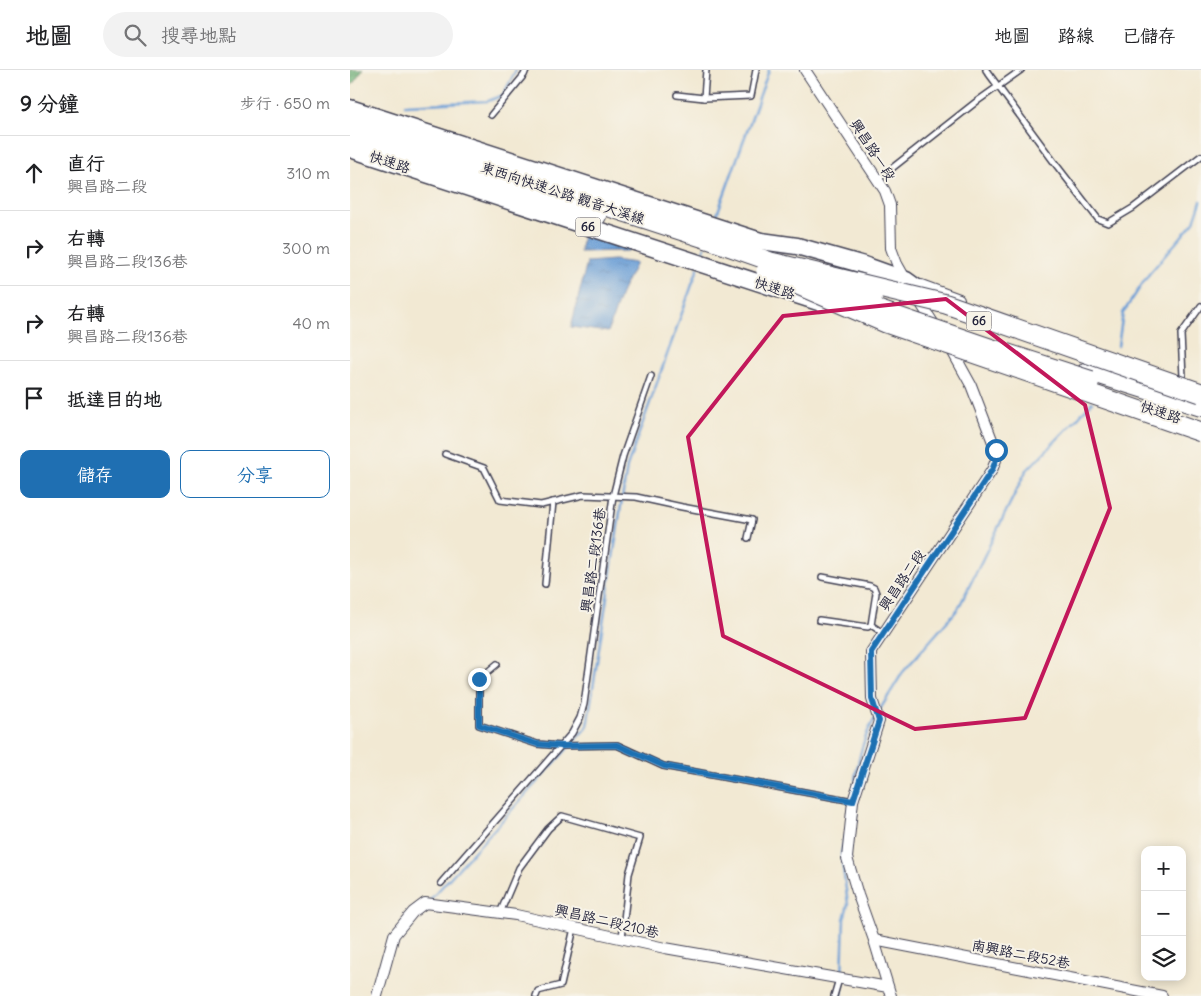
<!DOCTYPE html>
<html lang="zh-TW">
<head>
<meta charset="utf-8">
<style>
  body { margin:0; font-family:Delius,"LXGW WenKai TC",sans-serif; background:#f2f2f2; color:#202124 }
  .controls { position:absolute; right:15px; bottom:15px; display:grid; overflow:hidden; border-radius:10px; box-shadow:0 2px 12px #0003 }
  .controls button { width:45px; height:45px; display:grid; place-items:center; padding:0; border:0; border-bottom:1px solid #e0e0e0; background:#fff; color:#202124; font:25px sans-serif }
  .stop { position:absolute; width:15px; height:15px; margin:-11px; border:4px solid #1f6fb2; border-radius:50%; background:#fff }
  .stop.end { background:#1f6fb2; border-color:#fff; box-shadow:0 1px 5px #0008 }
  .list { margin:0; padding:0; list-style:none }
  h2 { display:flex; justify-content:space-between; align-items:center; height:65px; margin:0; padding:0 20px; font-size:21px }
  h2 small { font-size:16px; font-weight:400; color:#757577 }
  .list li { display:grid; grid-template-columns:32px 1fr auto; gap:15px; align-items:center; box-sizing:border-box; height:75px; padding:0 20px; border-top:1px solid #e0e0e0 }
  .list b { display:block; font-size:19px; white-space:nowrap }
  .list p { margin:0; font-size:16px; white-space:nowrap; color:#757577 }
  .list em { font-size:16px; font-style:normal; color:#757577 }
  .actions { display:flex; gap:10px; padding:15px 20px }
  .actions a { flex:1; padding:11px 0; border:1px solid #1f6fb2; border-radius:10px; text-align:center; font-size:18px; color:#1f6fb2 }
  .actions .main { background:#1f6fb2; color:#fff }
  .icon { flex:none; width:28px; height:28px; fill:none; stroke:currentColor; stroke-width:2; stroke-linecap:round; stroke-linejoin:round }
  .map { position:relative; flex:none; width:851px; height:926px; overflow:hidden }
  header { display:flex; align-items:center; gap:30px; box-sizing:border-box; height:70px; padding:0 25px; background:#fff; border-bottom:1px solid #e0e0e0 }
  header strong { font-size:24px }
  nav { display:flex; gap:28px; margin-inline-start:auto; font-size:18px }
  .search { width:350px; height:45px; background:#f2f2f2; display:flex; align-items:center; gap:12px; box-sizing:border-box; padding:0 18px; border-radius:28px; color:#757577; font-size:19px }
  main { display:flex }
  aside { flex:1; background:#fff }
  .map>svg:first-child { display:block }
</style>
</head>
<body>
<header>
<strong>地圖</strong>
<div class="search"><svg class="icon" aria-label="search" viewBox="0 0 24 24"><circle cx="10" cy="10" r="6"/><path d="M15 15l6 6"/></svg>搜尋地點</div>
<nav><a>地圖</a><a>路線</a><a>已儲存</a></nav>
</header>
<main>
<aside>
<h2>9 分鐘<small>步行 · 650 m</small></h2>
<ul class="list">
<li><svg class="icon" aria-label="ahead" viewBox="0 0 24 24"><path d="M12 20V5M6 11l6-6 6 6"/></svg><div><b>直行</b><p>興昌路二段</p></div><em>310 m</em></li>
<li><svg class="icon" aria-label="right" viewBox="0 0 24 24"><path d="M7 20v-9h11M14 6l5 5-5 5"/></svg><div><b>右轉</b><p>興昌路二段136巷</p></div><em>300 m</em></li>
<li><svg class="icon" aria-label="right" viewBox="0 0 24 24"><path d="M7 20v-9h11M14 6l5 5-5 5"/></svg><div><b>右轉</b><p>興昌路二段136巷</p></div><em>40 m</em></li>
<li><svg class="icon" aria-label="arrive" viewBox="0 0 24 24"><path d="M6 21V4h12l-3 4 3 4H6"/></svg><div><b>抵達目的地</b></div></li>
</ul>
<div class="actions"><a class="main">儲存</a><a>分享</a></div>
</aside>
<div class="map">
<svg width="851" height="926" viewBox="0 0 851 926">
  <defs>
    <pattern id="forest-crowns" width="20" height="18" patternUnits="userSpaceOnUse" patternTransform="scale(1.25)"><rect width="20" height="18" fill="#71b67a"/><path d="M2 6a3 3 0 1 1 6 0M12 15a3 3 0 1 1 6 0" fill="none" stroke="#5c9465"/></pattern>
    <pattern id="water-ripples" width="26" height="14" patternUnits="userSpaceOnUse" patternTransform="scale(1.25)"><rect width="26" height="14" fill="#6b9ed6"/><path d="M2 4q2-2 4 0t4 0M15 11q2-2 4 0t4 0" fill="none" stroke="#5880af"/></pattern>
  </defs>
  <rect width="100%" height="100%" fill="#f7f3e8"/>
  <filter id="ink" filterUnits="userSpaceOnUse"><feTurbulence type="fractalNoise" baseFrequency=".02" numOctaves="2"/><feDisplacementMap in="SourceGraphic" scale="10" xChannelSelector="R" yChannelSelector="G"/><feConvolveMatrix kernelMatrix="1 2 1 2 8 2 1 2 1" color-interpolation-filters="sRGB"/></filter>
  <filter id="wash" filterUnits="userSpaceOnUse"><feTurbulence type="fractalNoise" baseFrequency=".0096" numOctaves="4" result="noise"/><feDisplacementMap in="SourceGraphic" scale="20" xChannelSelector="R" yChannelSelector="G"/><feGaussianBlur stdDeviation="1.12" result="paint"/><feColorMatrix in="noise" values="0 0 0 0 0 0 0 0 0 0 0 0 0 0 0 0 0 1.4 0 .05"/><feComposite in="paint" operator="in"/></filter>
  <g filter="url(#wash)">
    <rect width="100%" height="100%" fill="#f2e9d3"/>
    <path fill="url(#forest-crowns)" stroke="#4a6c5a" d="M 0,0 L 13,0 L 2,15 L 0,15 Z"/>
    <g fill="url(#water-ripples)" stroke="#466088">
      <path d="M 234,160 L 281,178 L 278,181 L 230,182 Z"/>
      <path d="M 264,190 L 286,193 L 272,221 L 258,262 L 221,257 L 237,192 Z"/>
    </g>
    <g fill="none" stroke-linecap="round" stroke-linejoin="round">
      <g stroke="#6b9ed6" stroke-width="2.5">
        <path d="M 55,35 L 138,31 L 153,25 L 166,0"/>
        <path d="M 365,150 L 419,0"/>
        <path d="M 351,188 L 355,177"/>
        <path d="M 768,276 L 773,243 L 799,204 L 844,152 L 851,131"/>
        <path d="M 529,641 L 553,602 L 608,539 L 676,401 L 725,351 L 742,332"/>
        <path d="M 505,709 C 509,688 513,667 525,648"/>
        <path d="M 79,831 L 237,657 L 277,397 L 348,198"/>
        <path d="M 492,907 L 494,849 L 498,834 L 491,784 L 495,766"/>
        <path d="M 492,926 L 492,913"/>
      </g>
    </g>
  </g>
  <g filter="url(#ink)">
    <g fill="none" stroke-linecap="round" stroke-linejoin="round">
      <defs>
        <g id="service">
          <path d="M 636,0 L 704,92 L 748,149 L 758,153 L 783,138 L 851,86"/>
          <path d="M 327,25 L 354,28 L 401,26 L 406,0"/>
          <path d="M 354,28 L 356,0"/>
          <path d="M 141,45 L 174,5 L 176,0"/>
          <path d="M 527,110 L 626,32 L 671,0"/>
          <path d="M 833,307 L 831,264 L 851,236"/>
          <path d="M 95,384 L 134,398 L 150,430 L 191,435 L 233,425 L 286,427 L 332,437 L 402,450 L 398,468"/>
          <path d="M 472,507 L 520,516 L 524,518 L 526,523 L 521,555 L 533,563"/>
          <path d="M 195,514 L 203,432"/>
          <path d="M 469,550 L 518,557 L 521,555"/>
          <path d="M 147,594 L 129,609 L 129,655 L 187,674 L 211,676 L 267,675 L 313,696 L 503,731"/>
          <path d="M 91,813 L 222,663 L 230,648 L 234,634 L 263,426 L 273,386 L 301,306"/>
          <path d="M 150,843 L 169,798 L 198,759 L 212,746 L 290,768 L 279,804 L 272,868"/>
          <path d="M 186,926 L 188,921 L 211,915 L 224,858"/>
          <path d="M 484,926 L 489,909"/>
        </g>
        <g id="minor">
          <path d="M 455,0 L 535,121 L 540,135 L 541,178 L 547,194 L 556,210"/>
          <path d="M 571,215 L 609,229"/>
          <path d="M 568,229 L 587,259"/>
          <path d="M 524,870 L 812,926"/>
          <path d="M 27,926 L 44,865 L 63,842 L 75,833 L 166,845 L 315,878 L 538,917"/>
          <path d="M 541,926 L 524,870 L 508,825 L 497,788 L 503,731 L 529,651 L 522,629 L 521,582 L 642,400 L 646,390 L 646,380 L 621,315 L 600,277"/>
        </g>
        <g id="primary">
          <path d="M 0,38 L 411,171 L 447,176 L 514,195 L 556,210 L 584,230"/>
          <path d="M 0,79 L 471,233"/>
        </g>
        <g id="trunk">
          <path d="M 0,53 L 365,172 L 425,193"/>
          <path d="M 0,66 L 172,123 L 247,146"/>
          <path d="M 737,301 L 851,337"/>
        </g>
      </defs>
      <use href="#service" stroke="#414052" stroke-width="8"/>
      <use href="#minor" stroke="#414052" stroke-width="12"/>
      <use href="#primary" stroke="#414052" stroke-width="19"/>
      <use href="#trunk" stroke="#414052" stroke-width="20"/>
      <use href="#service" stroke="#fff" stroke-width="5"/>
      <use href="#minor" stroke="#fff" stroke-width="10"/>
      <use href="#primary" stroke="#fff" stroke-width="16"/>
      <use href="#trunk" stroke="#fff" stroke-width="18"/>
      <defs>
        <g id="trunk-bridge">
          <path d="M 465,210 L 523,230"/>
          <path d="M 509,233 L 638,277 L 741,310"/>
        </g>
        <g id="motorway-bridge">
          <path d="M 425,193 L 596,234 L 851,323"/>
          <path d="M 416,201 L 536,253 L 851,362"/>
        </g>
      </defs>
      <use href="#trunk-bridge" stroke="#414052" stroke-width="20" stroke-linecap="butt"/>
      <use href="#motorway-bridge" stroke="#414052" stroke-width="21" stroke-linecap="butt"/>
      <use href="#trunk-bridge" stroke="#fff" stroke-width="18"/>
      <use href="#motorway-bridge" stroke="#fff" stroke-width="19"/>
    </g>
  </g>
  <g fill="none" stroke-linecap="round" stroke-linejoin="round" filter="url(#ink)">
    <path stroke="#1f6fb2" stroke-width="6" d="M 129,609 L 129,655 L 187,674 L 211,676 L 267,675 L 314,696 L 503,731 L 529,651 L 522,629 L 521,582 L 642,400 L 646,390 L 646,380"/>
  </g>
  <path fill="none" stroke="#c2185b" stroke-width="4" stroke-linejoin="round" d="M 596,229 L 735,335 L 760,438 L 675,648 L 565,659 L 373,566 L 338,367 L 433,246 Z"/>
  <g text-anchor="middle" stroke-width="4" stroke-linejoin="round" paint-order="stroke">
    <g fill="#f7f3e8" stroke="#62616f" stroke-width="1">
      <rect x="225.5" y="147.5" width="25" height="19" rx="4"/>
      <rect x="616.5" y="241.5" width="25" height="19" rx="4"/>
    </g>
    <g font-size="12" font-weight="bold" fill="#22223b">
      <text x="238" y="161">66</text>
      <text x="629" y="255">66</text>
    </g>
    <g font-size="14" fill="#22223b" stroke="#f7f3e8">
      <text transform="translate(523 80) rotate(57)" y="5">興昌路一段</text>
      <text transform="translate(40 92) rotate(18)" y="5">快速路</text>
      <text transform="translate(213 123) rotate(18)" y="5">東西向快速公路 觀音大溪線</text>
      <text transform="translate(425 218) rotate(18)" y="5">快速路</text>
      <text transform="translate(811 342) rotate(18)" y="5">快速路</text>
      <text transform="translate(243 490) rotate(-82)" y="5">興昌路二段136巷</text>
      <text transform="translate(552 510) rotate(-56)" y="5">興昌路二段</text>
      <text transform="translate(257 851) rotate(13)" y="5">興昌路二段210巷</text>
      <text transform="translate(671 884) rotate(11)" y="5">南興路二段52巷</text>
    </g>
  </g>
</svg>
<div class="controls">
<button>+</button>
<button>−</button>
<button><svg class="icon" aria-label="layers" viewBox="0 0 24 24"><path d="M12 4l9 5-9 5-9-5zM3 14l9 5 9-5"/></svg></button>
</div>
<div class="stop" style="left:646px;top:380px"></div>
<div class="stop end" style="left:129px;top:609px"></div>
</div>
</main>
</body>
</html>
